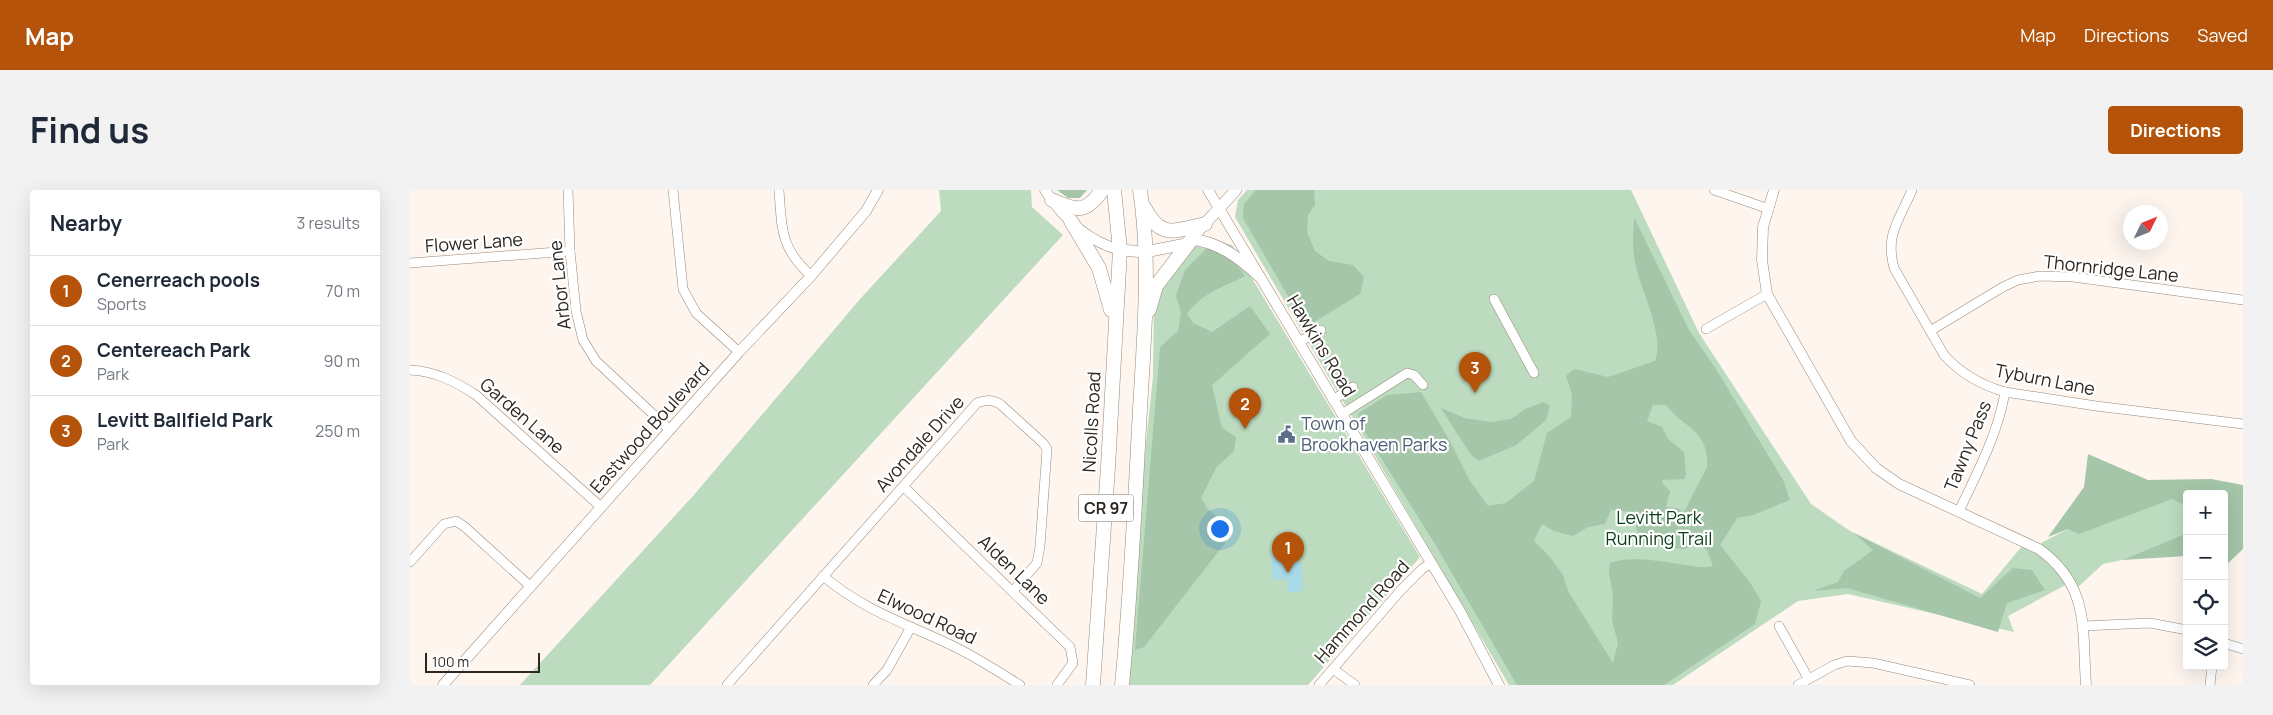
<!DOCTYPE html>
<html lang="en">
<head>
<meta charset="utf-8">
<style>
  body { margin:0; font-family:Manrope,sans-serif; background:#f2f2f3; color:#1f2937 }
  .controls { position:absolute; right:15px; bottom:15px; display:grid; overflow:hidden; border-radius:5px; box-shadow:0 5px 20px #0002 }
  .controls button { width:45px; height:45px; display:grid; place-items:center; padding:0; border:0; border-bottom:1px solid #e0e1e3; background:#fff; color:#1f2937; font:25px sans-serif }
  .compass { position:absolute; left:1713px; top:15px; width:45px; height:45px; border-radius:50%; background:#fff; box-shadow:0 5px 20px #0002; rotate:47deg }
  .scale { position:absolute; left:15px; bottom:12px; width:115px; box-sizing:border-box; padding-left:5px; border:2px solid #2e2720; border-top:0; font-size:14px; line-height:18px; white-space:nowrap; color:#2e2720; -webkit-text-stroke:4px #fff; paint-order:stroke }
  .you { position:absolute; left:809px; top:338px; width:18px; height:18px; margin:-12px; border:4px solid #fff; border-radius:50%; background:#1a73e8; box-shadow:0 0 0 8px #1a73e833 }
  .badge { display:grid; place-items:center; width:32px; height:32px; border-radius:50%; background:#b45309; color:#fff; font-size:16px; font-weight:700 }
  .pin { position:absolute; translate:-50% -41px; filter:drop-shadow(0 1px 2px #0008) }
  .pin::after { content:''; position:absolute; top:26px; width:18px; height:15px; background:inherit; clip-path:polygon(0 0,100% 0,50% 100%) }
  .list { margin:0; padding:0; list-style:none }
  h2 { display:flex; justify-content:space-between; align-items:center; height:65px; margin:0; padding:0 20px; font-size:21px }
  h2 small { font-size:16px; font-weight:400; color:#747a83 }
  .list li { display:grid; grid-template-columns:32px 1fr auto; gap:15px; align-items:center; box-sizing:border-box; height:70px; padding:0 20px; border-top:1px solid #e0e1e3 }
  .list b { display:block; font-size:19px; white-space:nowrap }
  .list p { margin:0; font-size:16px; white-space:nowrap; color:#747a83 }
  .list em { font-size:16px; font-style:normal; color:#747a83 }
  .icon { flex:none; width:28px; height:28px; fill:none; stroke:currentColor; stroke-width:2; stroke-linecap:round; stroke-linejoin:round }
  .map { position:relative; flex:none; width:1833px; height:495px; overflow:hidden; border-radius:5px }
  header { display:flex; align-items:center; gap:30px; box-sizing:border-box; height:70px; padding:0 25px; background:#b45309; color:#fff }
  header strong { font-size:24px }
  nav { display:flex; gap:28px; margin-inline-start:auto; font-size:18px }
  .intro { display:flex; align-items:center; justify-content:space-between; box-sizing:border-box; height:120px; padding:0 30px }
  h1 { margin:0; font-size:35px }
  .button { padding:12px 22px; border-radius:5px; background:#b45309; color:#fff; font-size:18px; font-weight:700 }
  main { display:flex; gap:30px; padding:0 30px }
  aside { flex:1; background:#fff; border-radius:5px; box-shadow:0 5px 20px #0002 }
  .map>svg:first-child { display:block }
</style>
</head>
<body>
<header>
<strong>Map</strong>
<nav><a>Map</a><a>Directions</a><a>Saved</a></nav>
</header>
<div class="intro"><h1>Find us</h1><a class="button">Directions</a></div>
<main>
<aside>
<h2>Nearby<small>3 results</small></h2>
<ul class="list">
<li><span class="badge">1</span><div><b>Cenerreach pools</b><p>Sports</p></div><em>70 m</em></li>
<li><span class="badge">2</span><div><b>Centereach Park</b><p>Park</p></div><em>90 m</em></li>
<li><span class="badge">3</span><div><b>Levitt Ballfield Park</b><p>Park</p></div><em>250 m</em></li>
</ul>
</aside>
<div class="map">
<svg width="1833" height="495" viewBox="0 0 1833 495">
  <rect width="100%" height="100%" fill="#fdf5ee"/>
  <g fill="#bcdbbf">
    <path d="M 529,0 L 621,0 L 622,17 L 653,45 L 240,495 L 110,495 L 283,306 L 451,108 L 531,21 Z"/>
    <path d="M 837,0 L 1221,0 L 1289,143 L 1401,314 L 1440,341 L 1572,404 L 1613,355 L 1641,372 L 1657,394 L 1598,426 L 1604,442 L 1438,404 L 1388,411 L 1263,495 L 1099,495 L 825,27 L 828,10 Z"/>
    <path d="M 801,50 L 822,55 L 1010,367 L 898,495 L 719,495 L 732,292 L 743,186 L 744,112 L 766,71 L 790,51 Z"/>
    <path d="M 1762,309 L 1777,317 L 1777,343 L 1712,370 L 1693,374 L 1668,397 L 1631,353 L 1658,339 Z"/>
  </g>
  <g fill="#a5c6a9" fill-rule="evenodd">
    <path d="M 647,0 L 677,0 L 670,8 L 658,8 Z"/>
    <path d="M 846,0 L 904,0 L 905,15 L 898,25 L 897,42 L 905,61 L 919,71 L 943,75 L 954,87 L 950,104 L 896,137 L 833,28 L 834,14 Z"/>
    <path d="M 1224,27 L 1279,140 L 1306,179 L 1373,290 L 1380,310 L 1343,325 L 1327,328 L 1310,355 L 1339,391 L 1351,411 L 1345,434 L 1254,495 L 1107,495 L 1025,354 L 948,231 L 949,223 L 977,205 L 1011,202 L 1041,253 L 1060,291 L 1078,316 L 1096,313 L 1124,291 L 1137,243 L 1161,227 L 1162,204 L 1156,186 L 1164,179 L 1198,187 L 1245,171 C 1256,143 1227,95 1224,66 C 1222,54 1224,40 1224,27 ZM 1243,215 L 1256,215 C 1275,239 1299,240 1297,277 L 1274,322 L 1267,318 L 1256,317 L 1260,301 L 1253,294 L 1252,290 L 1274,289 L 1276,285 L 1274,262 L 1258,249 L 1252,237 L 1237,231 ZM 1201,320 L 1223,322 L 1230,355 L 1275,359 L 1285,353 L 1297,360 L 1303,376 C 1294,379 1285,376 1276,375 C 1252,372 1223,365 1200,373 L 1199,381 L 1203,407 L 1202,430 L 1208,453 L 1203,473 L 1158,401 L 1153,385 L 1140,367 L 1124,351 L 1132,334 L 1144,341 L 1163,346 L 1178,337 L 1195,334 Z"/>
    <path d="M 798,57 L 824,71 L 835,86 C 814,97 791,103 777,124 L 783,133 L 802,142 L 840,116 L 860,144 L 802,195 L 812,238 L 826,247 L 824,261 L 806,278 L 791,308 L 797,318 L 820,339 L 815,353 L 734,457 L 725,460 L 750,157 L 768,141 L 771,122 L 766,106 L 775,80 Z"/>
    <path d="M 1134,212 L 1140,216 L 1136,230 L 1106,255 L 1069,271 L 1061,265 L 1031,218 L 1054,228 L 1081,232 L 1101,229 L 1115,219 Z"/>
    <path d="M 1678,264 L 1738,290 L 1801,289 L 1833,295 L 1833,359 L 1814,377 L 1814,304 L 1777,304 L 1777,317 L 1762,309 L 1669,344 L 1658,339 L 1638,347 L 1674,297 Z"/>
    <path d="M 1444,343 L 1570,408 L 1603,378 L 1622,380 L 1635,400 L 1597,413 L 1588,442 L 1437,398 L 1403,401 L 1428,392 L 1434,381 L 1463,360 Z"/>
    <path d="M 1777,343 L 1777,366 L 1712,370 Z"/>
  </g>
  <path fill="#a8dae7" d="M 875,360 L 876,373 L 891,372 L 893,401 L 878,402 L 877,389 L 863,390 L 861,361 Z"/>
  <g fill="none" stroke-linecap="round" stroke-linejoin="round">
    <defs>
      <g id="minor">
        <path d="M 158,0 L 160,61 L 166,121 L 173,150 L 186,171 L 260,240"/>
        <path d="M 263,0 L 273,99 L 286,123 L 329,162"/>
        <path d="M 369,0 C 372,40 370,57 401,86"/>
        <path d="M 1304,0 L 1359,19"/>
        <path d="M 1502,0 C 1489,31 1475,44 1484,78 L 1534,165 C 1551,184 1571,195 1595,202 L 1686,216 L 1833,234"/>
        <path d="M 0,73 L 160,61"/>
        <path d="M 1084,109 L 1124,183"/>
        <path d="M 1296,139 L 1357,104"/>
        <path d="M 1520,141 L 1593,97 L 1608,90 L 1630,86 L 1663,87 L 1833,110"/>
        <path d="M 889,152 L 911,140"/>
        <path d="M 0,180 C 25,181 46,192 66,205 L 191,317"/>
        <path d="M 923,210 L 943,197"/>
        <path d="M 932,224 L 997,183 L 1004,185 L 1013,195"/>
        <path d="M 494,297 L 660,457 L 663,473 L 647,495"/>
        <path d="M 1549,321 C 1567,283 1588,244 1595,202"/>
        <path d="M 0,372 L 34,334 L 46,331 L 55,337 L 120,396"/>
        <path d="M 413,386 C 456,422 498,434 547,458 C 569,469 589,482 610,495"/>
        <path d="M 1369,436 L 1398,488"/>
        <path d="M 1673,436 L 1740,433 L 1777,440"/>
        <path d="M 1814,453 L 1833,459"/>
        <path d="M 923,479 L 945,495"/>
        <path d="M 317,495 L 567,213 C 576,210 581,209 590,214 L 633,253 L 637,259 L 630,356 L 627,373 L 603,401"/>
        <path d="M 463,495 L 477,480 L 501,437"/>
        <path d="M 909,495 L 991,400 L 1012,379 L 1021,373"/>
        <path d="M 1388,495 L 1424,475 L 1437,471 L 1463,473 L 1560,495"/>
        <path d="M 1800,495 L 1802,476"/>
      </g>
      <g id="tertiary">
        <path d="M 635,0 C 653,28 677,51 710,60"/>
        <path d="M 798,0 L 1050,421 L 1089,495"/>
        <path d="M 1364,0 L 1353,37 L 1352,70 L 1357,104 L 1441,251 L 1466,278 L 1489,294 L 1629,359 C 1680,396 1672,438 1676,495"/>
        <path d="M 33,495 L 329,162 L 401,86 L 456,21 L 468,0"/>
      </g>
      <g id="secondary">
        <path d="M 782,49 C 810,53 828,67 849,86"/>
        <path d="M 710,60 L 735,62 L 776,54 L 826,0"/>
      </g>
      <g id="trunk">
        <path d="M 642,10 C 666,21 676,24 692,0"/>
        <path d="M 734,17 C 751,50 764,41 795,34"/>
        <path d="M 661,31 L 689,78 L 701,120"/>
        <path d="M 739,120 L 746,96 L 782,49"/>
        <path d="M 683,495 L 698,277 L 710,60 L 704,0"/>
        <path d="M 712,495 C 721,403 725,311 730,219 C 734,147 741,72 730,0"/>
      </g>
    </defs>
    <use href="#minor" stroke="#9a8878" stroke-width="10"/>
    <use href="#tertiary" stroke="#9a8878" stroke-width="11"/>
    <use href="#secondary" stroke="#9a8878" stroke-width="12"/>
    <use href="#trunk" stroke="#9a8878" stroke-width="15"/>
    <use href="#minor" stroke="#fff" stroke-width="9"/>
    <use href="#tertiary" stroke="#fff" stroke-width="10"/>
    <use href="#secondary" stroke="#fff" stroke-width="11"/>
    <use href="#trunk" stroke="#fff" stroke-width="14"/>
  </g>
  <defs>
    <symbol id="civic-bare" viewBox="-9 -9 18 18"><path d="M-.6-6.5H3V-4.5H.6V-3L4-1V1h2V6H-6V1h2V-1L-.6-3ZM-1.2 2.5V6h2.4V2.5Z" fill="#5c6f8a" stroke="#fff" stroke-width="2.5" paint-order="stroke"/></symbol>
  </defs>
  <g fill-rule="evenodd">
    <use href="#civic-bare" x="864" y="232" width="25" height="25"/>
  </g>
  <g text-anchor="middle" stroke-width="4.5" stroke-linejoin="round" paint-order="stroke">
    <rect fill="#fff" stroke="#6d6863" stroke-width="1" x="668.5" y="304.5" width="55" height="27" rx="4"/>
    <g font-size="16" font-weight="bold" fill="#2e2720">
      <text x="696" y="324">CR 97</text>
    </g>
    <g font-size="18" fill="#2e2720" stroke="#fff">
      <text transform="translate(64 53) rotate(-4)" y="6">Flower Lane</text>
      <text transform="translate(1701 79) rotate(6)" y="6">Thornridge Lane</text>
      <text transform="translate(150 95) rotate(-96)" y="6">Arbor Lane</text>
      <text transform="translate(911 156) rotate(59)" y="6">Hawkins Road</text>
      <text transform="translate(1635 190) rotate(11)" y="6">Tyburn Lane</text>
      <text transform="translate(112 226) rotate(41)" y="6">Garden Lane</text>
      <text transform="translate(682 232) rotate(-87)" y="6">Nicolls Road</text>
      <text transform="translate(240 238) rotate(-48)" y="6">Eastwood Boulevard</text>
      <text transform="translate(510 254) rotate(-48)" y="6">Avondale Drive</text>
      <text transform="translate(1558 256) rotate(-68)" y="6">Tawny Pass</text>
      <text transform="translate(604 380) rotate(44)" y="6">Alden Lane</text>
      <text transform="translate(952 422) rotate(-48)" y="6">Hammond Road</text>
      <text transform="translate(517 427) rotate(25)" y="6">Elwood Road</text>
    </g>
    <g font-size="18" fill="#4e5e75" stroke="#fff" text-anchor="start">
      <text x="891" y="240">Town of<tspan x="891" dy="21">Brookhaven Parks</tspan></text>
    </g>
    <g font-size="18" fill="#0a3f19" stroke="#fff">
      <text x="1249" y="334">Levitt Park<tspan x="1249" dy="21">Running Trail</tspan></text>
    </g>
  </g>
</svg>
<div class="controls">
<button>+</button>
<button>−</button>
<button><svg class="icon" aria-label="locate" viewBox="0 0 24 24"><circle cx="12" cy="12" r="6"/><path d="M12 2v4M12 18v4M2 12h4M18 12h4"/></svg></button>
<button><svg class="icon" aria-label="layers" viewBox="0 0 24 24"><path d="M12 4l9 5-9 5-9-5zM3 14l9 5 9-5"/></svg></button>
</div>
<svg class="compass" viewBox="-18 -18 36 36"><path d="M0-13l5 13h-10z" fill="#e53935"/><path d="M0 13l5-13h-10z" fill="#747a83"/></svg>
<div class="scale">100 m</div>
<div class="you"></div>
<div class="pin badge" style="left:878px;top:383px">1</div>
<div class="pin badge" style="left:835px;top:239px">2</div>
<div class="pin badge" style="left:1065px;top:203px">3</div>
</div>
</main>
</body>
</html>
